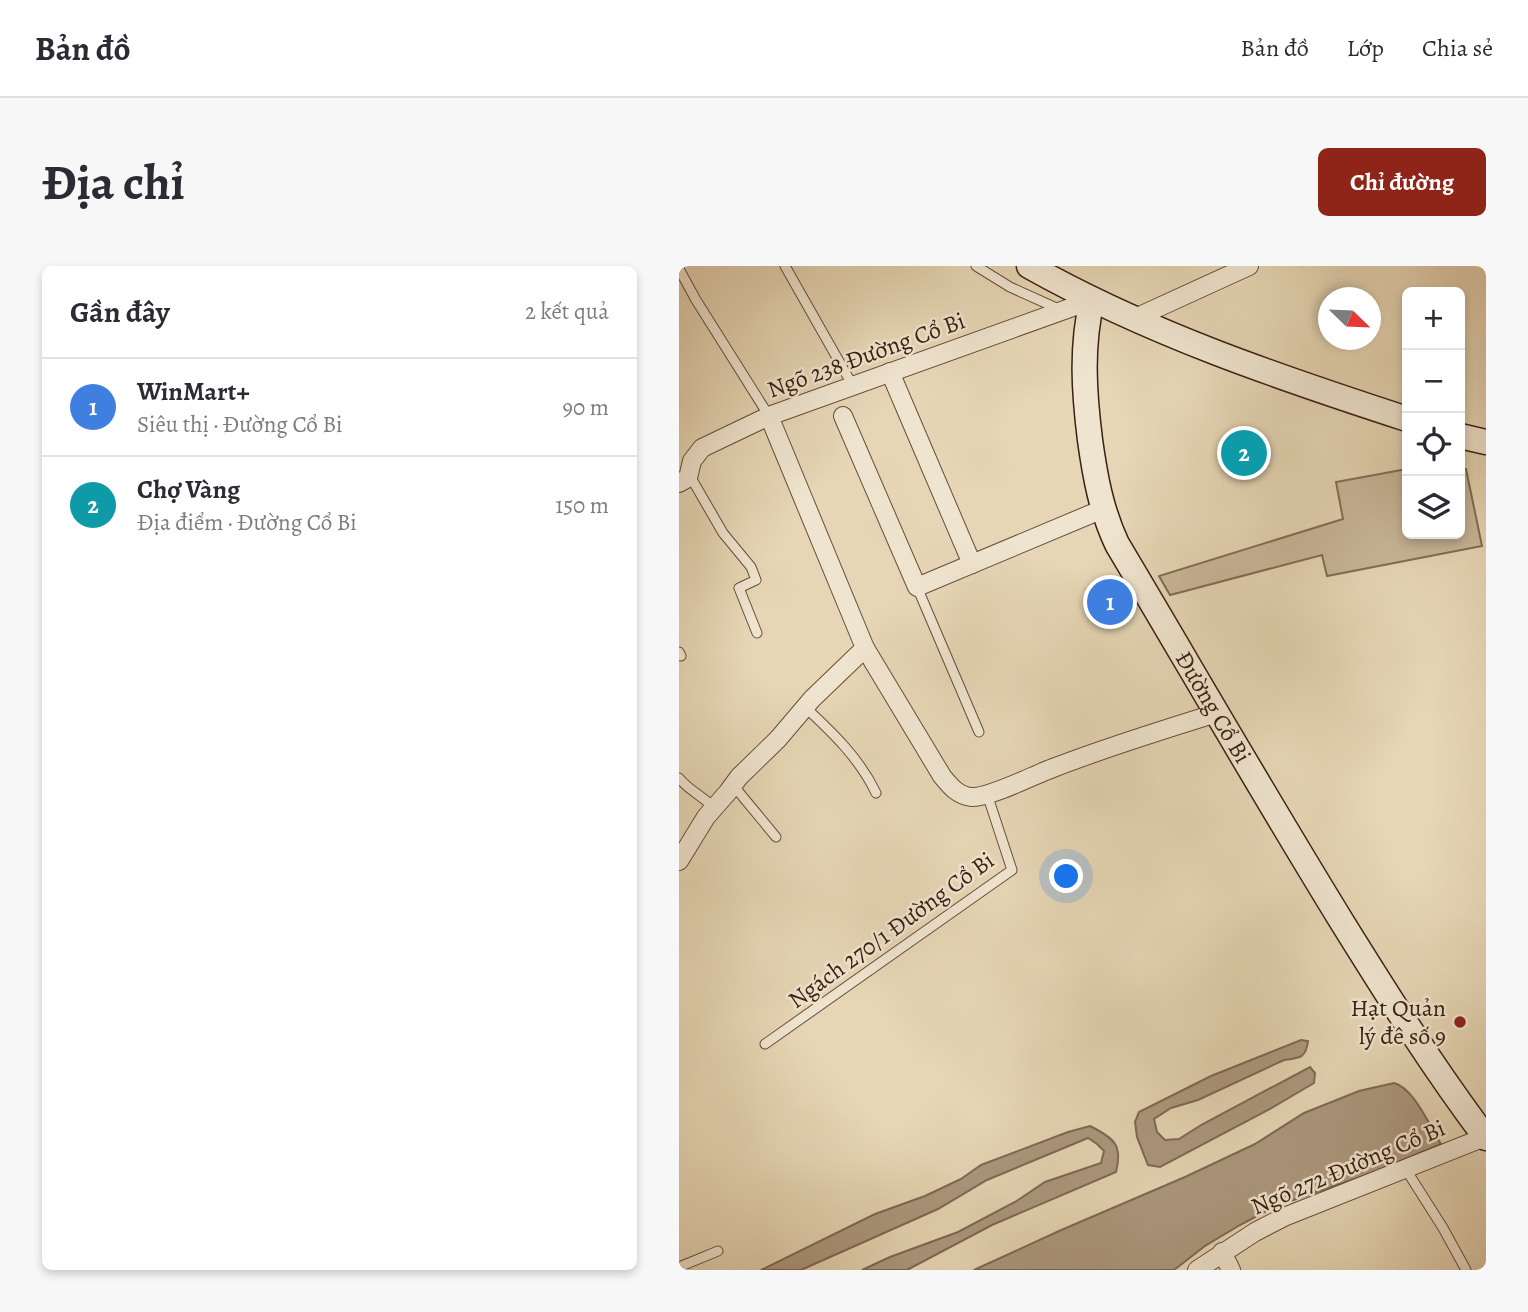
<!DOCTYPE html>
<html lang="vi">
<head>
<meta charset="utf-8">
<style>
  body { margin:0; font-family:Alegreya,serif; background:#f7f7f7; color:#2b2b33 }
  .controls { position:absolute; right:21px; top:21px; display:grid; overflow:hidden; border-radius:10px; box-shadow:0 4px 10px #0003 }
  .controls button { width:63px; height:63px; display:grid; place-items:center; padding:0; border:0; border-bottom:2px solid #e1e1e2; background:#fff; color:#2b2b33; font:35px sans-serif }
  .compass { position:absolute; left:639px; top:21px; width:63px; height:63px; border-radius:50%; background:#fff; box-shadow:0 4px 10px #0003; rotate:113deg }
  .you { position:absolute; left:388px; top:611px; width:24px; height:24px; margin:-18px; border:5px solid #fff; border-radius:50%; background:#1a73e8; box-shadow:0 0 0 10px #1a73e833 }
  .badge { display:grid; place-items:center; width:46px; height:46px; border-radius:50%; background:#8f2418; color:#fff; font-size:23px; font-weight:700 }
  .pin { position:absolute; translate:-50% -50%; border:4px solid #fff; box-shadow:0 2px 7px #0006 }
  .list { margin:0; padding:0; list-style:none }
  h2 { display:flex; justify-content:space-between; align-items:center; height:91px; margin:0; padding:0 28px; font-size:30px }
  h2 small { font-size:23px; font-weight:400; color:#7c7c81 }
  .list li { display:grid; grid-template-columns:46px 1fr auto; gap:21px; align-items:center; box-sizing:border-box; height:98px; padding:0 28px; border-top:2px solid #e1e1e2 }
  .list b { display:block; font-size:26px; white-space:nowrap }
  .list p { margin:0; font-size:23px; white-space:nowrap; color:#7c7c81 }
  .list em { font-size:23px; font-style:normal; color:#7c7c81 }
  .icon { flex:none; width:38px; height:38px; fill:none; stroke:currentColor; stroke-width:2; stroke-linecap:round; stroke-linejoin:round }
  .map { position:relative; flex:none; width:807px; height:1004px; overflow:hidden; border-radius:10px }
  header { display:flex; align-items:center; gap:42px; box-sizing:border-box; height:98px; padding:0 35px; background:#fff; border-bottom:2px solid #e1e1e2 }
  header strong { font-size:33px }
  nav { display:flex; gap:38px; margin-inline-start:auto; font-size:24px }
  .intro { display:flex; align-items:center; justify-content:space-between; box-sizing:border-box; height:168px; padding:0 42px }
  h1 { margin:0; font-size:49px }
  .button { padding:18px 32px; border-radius:10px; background:#8f2418; color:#fff; font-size:24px; font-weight:700 }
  main { display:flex; gap:42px; padding:0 42px }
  aside { flex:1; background:#fff; border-radius:10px; box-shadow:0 4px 10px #0003 }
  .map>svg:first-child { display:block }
</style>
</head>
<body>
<header>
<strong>Bản đồ</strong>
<nav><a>Bản đồ</a><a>Lớp</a><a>Chia sẻ</a></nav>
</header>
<div class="intro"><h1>Địa chỉ</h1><a class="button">Chỉ đường</a></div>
<main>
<aside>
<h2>Gần đây<small>2 kết quả</small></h2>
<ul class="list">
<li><span class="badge" style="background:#3f7fe0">1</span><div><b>WinMart+</b><p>Siêu thị · Đường Cổ Bi</p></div><em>90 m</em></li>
<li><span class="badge" style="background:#0f9aa8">2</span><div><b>Chợ Vàng</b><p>Địa điểm · Đường Cổ Bi</p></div><em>150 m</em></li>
</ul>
</aside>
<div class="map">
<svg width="807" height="1004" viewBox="0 0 807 1004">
  <rect width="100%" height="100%" fill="#e6d6b5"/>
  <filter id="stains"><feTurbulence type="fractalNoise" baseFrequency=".00286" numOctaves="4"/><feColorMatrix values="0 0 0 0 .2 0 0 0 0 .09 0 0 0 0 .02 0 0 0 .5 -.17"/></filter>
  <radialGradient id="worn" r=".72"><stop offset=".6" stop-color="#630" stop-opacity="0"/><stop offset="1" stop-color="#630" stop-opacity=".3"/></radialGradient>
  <path fill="#c9b799" stroke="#826c56" stroke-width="2" d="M 781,201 L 787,203 L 803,280 L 648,310 L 643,289 L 491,329 L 480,310 L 664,253 L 657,216 L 728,203 L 728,268 L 781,268 Z"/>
  <g fill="#ac987e" stroke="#7f6853" stroke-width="2">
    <path d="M 622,774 L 629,775 C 627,792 621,792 605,794 L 519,834 L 492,842 L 475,853 L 478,866 L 486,874 L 500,873 L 522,859 L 631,801 L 636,807 L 635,817 L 591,843 L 481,901 L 469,899 L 458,871 L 456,856 L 460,846 L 532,810 Z"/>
    <path d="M 715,817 C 735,822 751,861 762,878 L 693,907 L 597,940 L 561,959 L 526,980 L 495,1004 L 295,1004 L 380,965 L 506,911 L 576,878 L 625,847 L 680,825 Z"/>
    <path d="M 411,860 C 435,872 444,879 437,906 L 313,959 L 228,1004 L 183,1004 L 211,991 L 279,966 L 336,936 L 366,916 L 422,897 L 425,885 L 418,878 L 409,872 L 308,914 L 259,943 L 122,1004 L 82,1004 L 196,948 L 246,930 L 282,913 L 302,899 L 389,866 Z"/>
  </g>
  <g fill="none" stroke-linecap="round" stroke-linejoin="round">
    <defs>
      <g id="lane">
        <path d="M 106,0 L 174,120"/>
        <path d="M 297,0 L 331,21 L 382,44"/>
        <path d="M 0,3 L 17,34 L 90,150"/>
        <path d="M 11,210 L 44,267 L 72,301 L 77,314 L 60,322 L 78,367"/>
        <path d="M 238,321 L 300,466"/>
        <path d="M 0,386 L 2,390"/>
        <path d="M 126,441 C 154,467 181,493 197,527"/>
        <path d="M 0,512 C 9,524 24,530 35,542"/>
        <path d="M 54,519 L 97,571"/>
        <path d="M 86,778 L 333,604 L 308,528"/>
        <path d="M 726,902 L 764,962 L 787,1004"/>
        <path d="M 0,1001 L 39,985"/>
      </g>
      <g id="street">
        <path d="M 454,53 L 570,0"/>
        <path d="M 211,106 L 293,298"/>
        <path d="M 90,150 L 186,382"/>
        <path d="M 164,150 L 238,321 L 424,243"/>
        <path d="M 0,217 L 9,212 L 13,195 L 23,182 L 90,150 L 413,34"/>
        <path d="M 0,595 L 27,551 L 49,526 L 60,511 L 99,473 L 133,433 L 186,382 L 263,510 C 271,520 279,530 293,531 C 310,532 355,509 374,502 C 428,481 483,464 538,447"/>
        <path d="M 543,986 L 552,1004"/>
        <path d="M 518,1004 L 576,966 L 605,951 L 806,871"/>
      </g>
      <g id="secondary">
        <path d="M 350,0 C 469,67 599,111 728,153"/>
        <path id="s1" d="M 413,34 C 402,81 405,126 411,174 C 416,210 422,244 438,278 C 513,404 586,531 663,656 C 709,730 755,803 807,872"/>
        <path d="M 781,170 L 807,176"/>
      </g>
    </defs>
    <use href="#lane" stroke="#664e3c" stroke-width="11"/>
    <use href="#street" stroke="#664e3c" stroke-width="20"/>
    <use href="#secondary" stroke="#3b2013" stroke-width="27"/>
    <use href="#lane" stroke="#efe4cf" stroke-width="9"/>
    <use href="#street" stroke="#efe4cf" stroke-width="18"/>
    <use href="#secondary" stroke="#efe4cf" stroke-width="24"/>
  </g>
  <circle fill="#8f2418" stroke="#efe4cf" stroke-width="2.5" cx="781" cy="756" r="7"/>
  <g text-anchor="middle" stroke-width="5" stroke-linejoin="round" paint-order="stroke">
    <g font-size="24" fill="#3b2013" stroke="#efe4cf">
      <text transform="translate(187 89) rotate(-20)" y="8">Ngõ 238 Đường Cổ Bi</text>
      <text dy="8" stroke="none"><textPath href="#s1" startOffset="438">Đường Cổ Bi</textPath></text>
      <text transform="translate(212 664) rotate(-36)" y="8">Ngách 270/1 Đường Cổ Bi</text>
      <text transform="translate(669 901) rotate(-23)" y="8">Ngõ 272 Đường Cổ Bi</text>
    </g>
    <g font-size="24" fill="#3b2013" stroke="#efe4cf" text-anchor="end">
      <text x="767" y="750">Hạt Quản<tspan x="767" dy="28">lý đê số 9</tspan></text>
    </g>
  </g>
  <rect width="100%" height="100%" filter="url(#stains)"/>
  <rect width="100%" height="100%" fill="url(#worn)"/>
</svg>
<div class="controls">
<button>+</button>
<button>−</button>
<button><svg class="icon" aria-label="locate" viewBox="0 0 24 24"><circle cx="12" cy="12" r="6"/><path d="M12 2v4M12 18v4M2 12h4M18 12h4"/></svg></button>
<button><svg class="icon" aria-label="layers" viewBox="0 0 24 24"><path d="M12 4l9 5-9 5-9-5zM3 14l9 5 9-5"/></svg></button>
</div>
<svg class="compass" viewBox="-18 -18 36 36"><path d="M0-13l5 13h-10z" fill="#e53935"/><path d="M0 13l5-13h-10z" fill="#7c7c81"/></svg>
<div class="you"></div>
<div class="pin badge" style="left:431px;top:336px;background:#3f7fe0">1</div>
<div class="pin badge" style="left:565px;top:187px;background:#0f9aa8">2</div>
</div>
</main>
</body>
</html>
